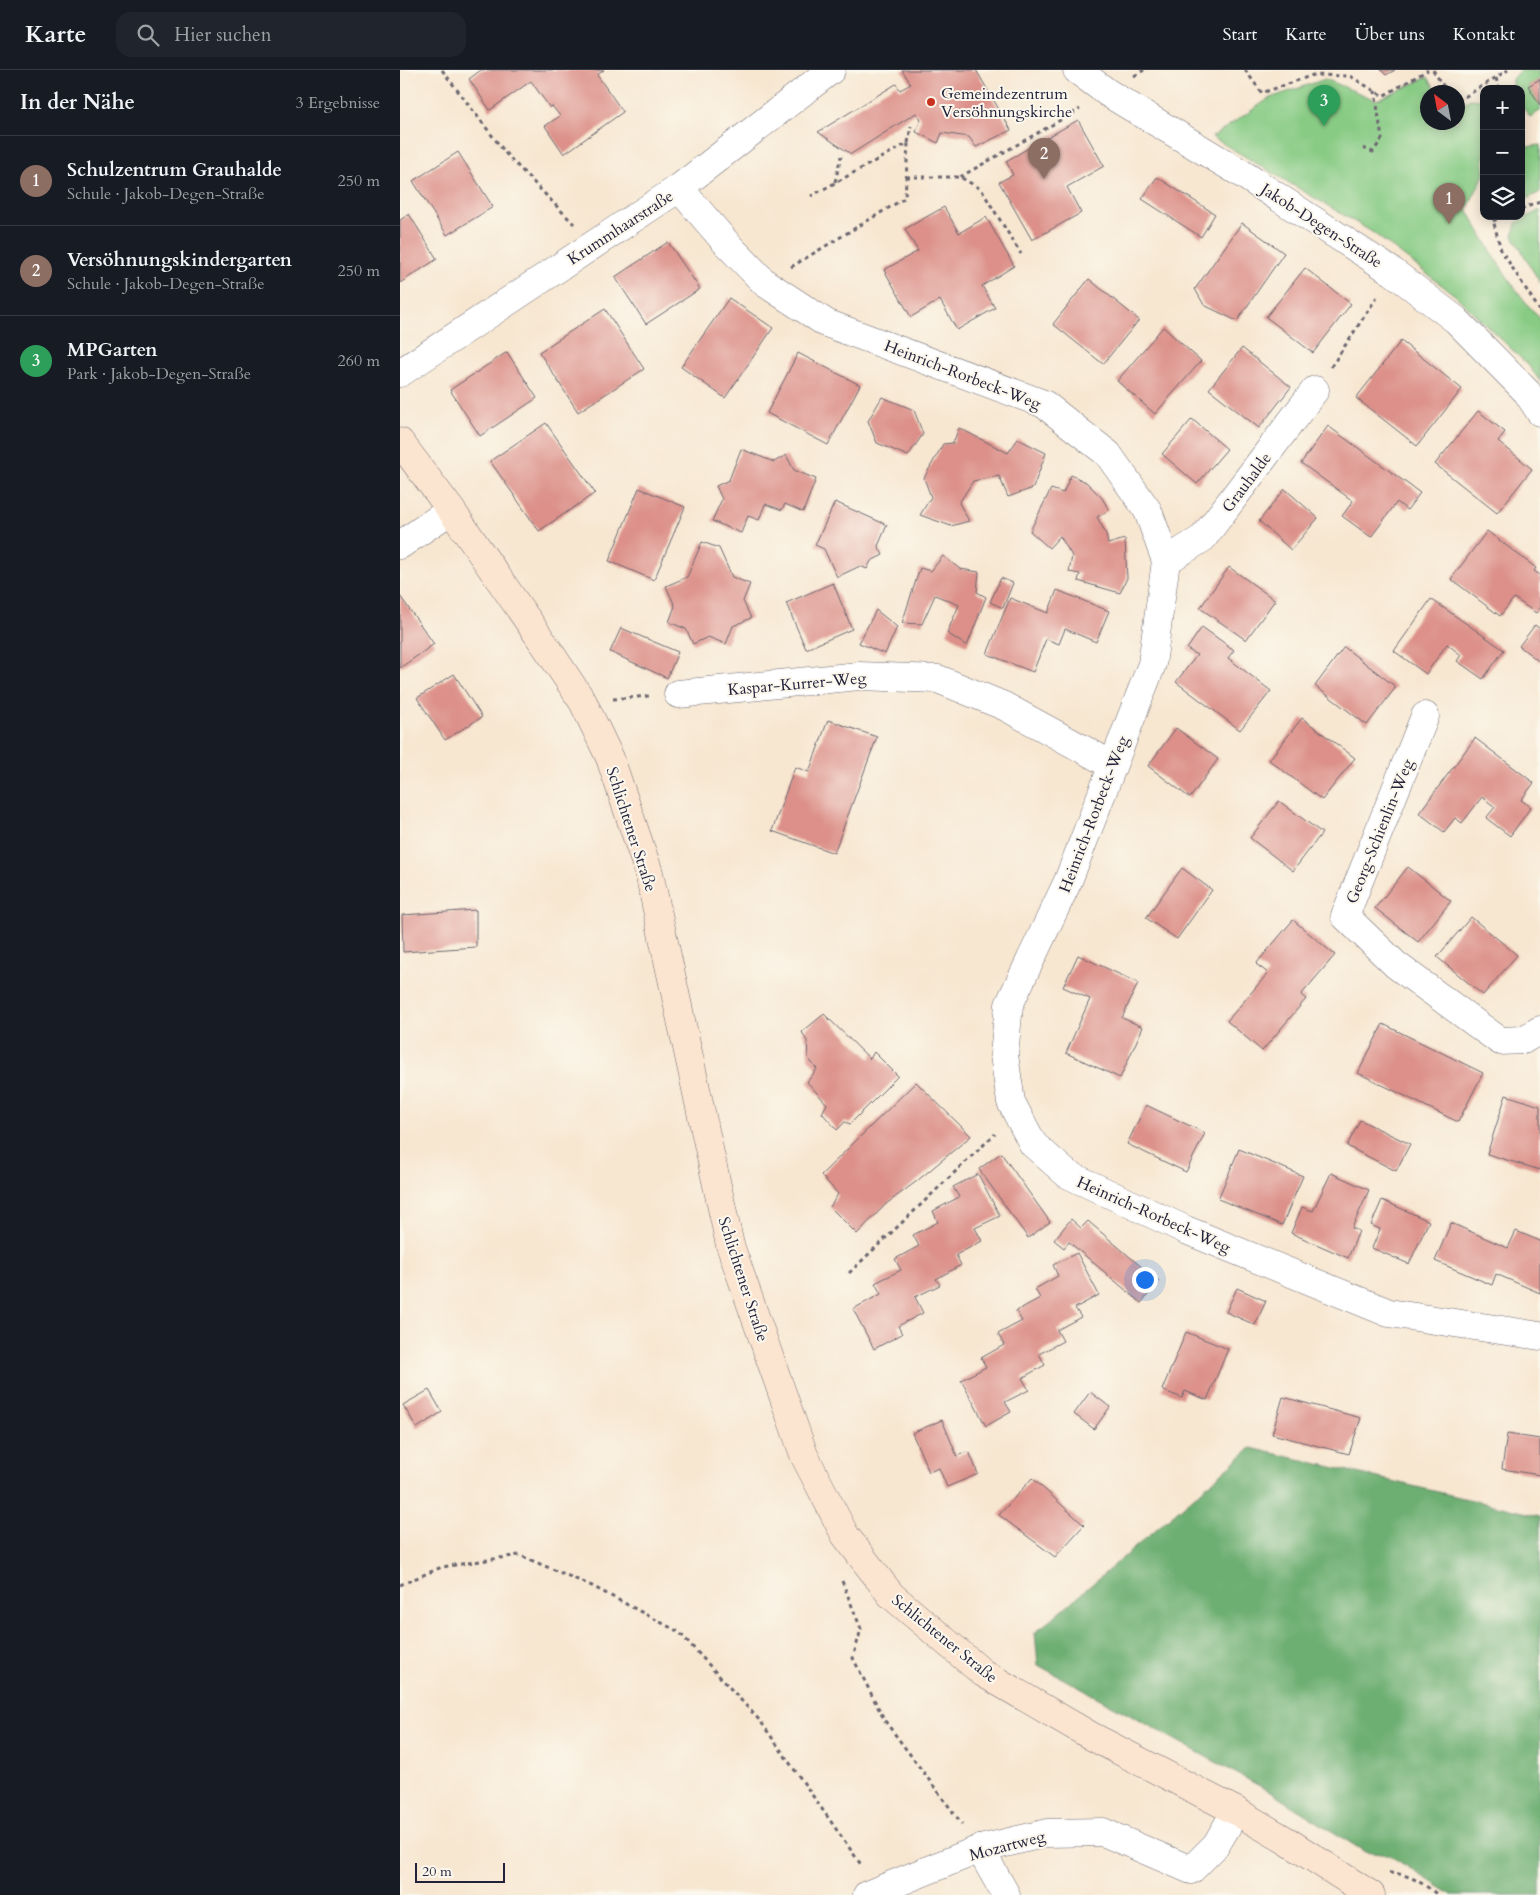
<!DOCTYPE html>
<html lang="de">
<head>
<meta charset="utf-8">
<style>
  body { margin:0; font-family:Cardo,serif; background:#20242c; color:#f1f3f6 }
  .controls { position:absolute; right:15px; top:15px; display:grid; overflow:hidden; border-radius:10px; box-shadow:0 2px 12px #0003 }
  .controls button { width:45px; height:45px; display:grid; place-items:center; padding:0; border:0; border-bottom:1px solid #363941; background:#171b24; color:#f1f3f6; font:25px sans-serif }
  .compass { position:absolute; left:1020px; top:15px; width:45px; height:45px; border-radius:50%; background:#171b24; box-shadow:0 2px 12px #0003; rotate:328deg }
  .scale { position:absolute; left:15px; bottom:12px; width:90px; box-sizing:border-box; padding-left:5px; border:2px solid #22223b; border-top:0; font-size:14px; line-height:18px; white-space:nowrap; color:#22223b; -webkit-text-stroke:4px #fbf7ec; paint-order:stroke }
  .you { position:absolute; left:744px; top:1209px; width:18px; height:18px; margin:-12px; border:4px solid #fff; border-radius:50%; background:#1a73e8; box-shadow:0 0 0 8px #1a73e833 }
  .badge { display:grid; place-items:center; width:32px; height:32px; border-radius:50%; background:#db2777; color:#fff; font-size:16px; font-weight:700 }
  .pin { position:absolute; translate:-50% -41px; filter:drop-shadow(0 1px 2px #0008) }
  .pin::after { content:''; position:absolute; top:26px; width:18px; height:15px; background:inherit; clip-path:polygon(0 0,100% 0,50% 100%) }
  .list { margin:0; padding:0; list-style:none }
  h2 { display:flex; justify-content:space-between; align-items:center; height:65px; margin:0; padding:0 20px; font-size:21px }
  h2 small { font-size:16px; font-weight:400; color:#9ea1a6 }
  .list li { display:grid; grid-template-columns:32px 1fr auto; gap:15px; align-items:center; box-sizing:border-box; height:90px; padding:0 20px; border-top:1px solid #363941 }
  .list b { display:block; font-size:19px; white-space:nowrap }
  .list p { margin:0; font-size:16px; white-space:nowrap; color:#9ea1a6 }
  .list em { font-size:16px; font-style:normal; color:#9ea1a6 }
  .icon { flex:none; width:28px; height:28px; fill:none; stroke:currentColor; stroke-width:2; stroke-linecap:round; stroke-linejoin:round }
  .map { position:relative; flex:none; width:1140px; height:1825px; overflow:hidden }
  header { display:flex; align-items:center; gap:30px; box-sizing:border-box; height:70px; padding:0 25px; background:#171b24; border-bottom:1px solid #363941 }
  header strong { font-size:24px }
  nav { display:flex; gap:28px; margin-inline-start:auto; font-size:18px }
  .search { width:350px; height:45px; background:#20242c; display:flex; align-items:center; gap:12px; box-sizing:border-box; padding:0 18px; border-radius:15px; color:#9ea1a6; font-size:19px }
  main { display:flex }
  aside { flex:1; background:#171b24 }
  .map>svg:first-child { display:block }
</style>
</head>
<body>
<header>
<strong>Karte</strong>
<div class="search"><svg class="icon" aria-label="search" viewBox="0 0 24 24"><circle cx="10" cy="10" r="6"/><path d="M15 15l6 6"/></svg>Hier suchen</div>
<nav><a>Start</a><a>Karte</a><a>Über uns</a><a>Kontakt</a></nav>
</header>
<main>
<aside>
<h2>In der Nähe<small>3 Ergebnisse</small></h2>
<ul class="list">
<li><span class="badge" style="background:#8d6e63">1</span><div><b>Schulzentrum Grauhalde</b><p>Schule · Jakob-Degen-Straße</p></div><em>250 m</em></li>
<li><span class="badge" style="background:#8d6e63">2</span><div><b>Versöhnungskindergarten</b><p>Schule · Jakob-Degen-Straße</p></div><em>250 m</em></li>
<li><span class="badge" style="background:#2e9e5b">3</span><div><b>MPGarten</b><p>Park · Jakob-Degen-Straße</p></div><em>260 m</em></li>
</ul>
</aside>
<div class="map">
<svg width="1140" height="1825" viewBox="0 0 1140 1825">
  <rect width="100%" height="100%" fill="#fbf7ec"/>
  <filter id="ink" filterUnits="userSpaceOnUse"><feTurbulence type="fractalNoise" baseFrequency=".02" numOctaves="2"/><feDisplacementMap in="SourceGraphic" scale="10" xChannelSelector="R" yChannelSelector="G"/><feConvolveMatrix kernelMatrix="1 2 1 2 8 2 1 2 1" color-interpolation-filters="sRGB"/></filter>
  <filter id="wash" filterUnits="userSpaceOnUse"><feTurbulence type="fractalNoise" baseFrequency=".0096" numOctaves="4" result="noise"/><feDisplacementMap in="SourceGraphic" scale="20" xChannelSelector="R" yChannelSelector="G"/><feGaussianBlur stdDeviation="1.12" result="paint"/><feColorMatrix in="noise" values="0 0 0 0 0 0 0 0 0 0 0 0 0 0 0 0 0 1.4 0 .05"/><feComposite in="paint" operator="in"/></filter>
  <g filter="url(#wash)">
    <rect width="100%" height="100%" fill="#f7e7d1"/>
    <g fill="#87cb84" stroke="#547660">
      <path d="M 1120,0 L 1140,0 L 1140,9 L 1128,16 L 1140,35 L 1140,41 L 1130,47 L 1121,35 L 1121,19 L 1112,19 L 1112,9 Z"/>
      <path d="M 1028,7 L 1037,22 L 1028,22 L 1028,52 L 1058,52 L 1058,37 L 1070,29 L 1084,30 L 1084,105 L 1067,139 C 1088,177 1110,216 1140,249 L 1140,311 L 1128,295 L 1056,226 L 972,162 L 812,67 L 870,28 L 925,9 L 976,30 Z"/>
      <path d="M 1140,75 L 1140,122 L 1121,132 L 1121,78 Z"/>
      <path d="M 1140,140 L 1140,213 L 1113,166 L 1116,153 Z"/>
    </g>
    <path fill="#6daf72" stroke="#486856" d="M 851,1378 L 1140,1446 L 1140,1825 L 1052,1825 L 989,1785 L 965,1782 L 865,1719 L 638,1595 L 635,1563 Z"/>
    <g id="blocks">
      <g fill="#dc9089">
        <path d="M 81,0 L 204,0 L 197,5 L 223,42 L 164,84 L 145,56 L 160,46 L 152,36 L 150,38 L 131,11 L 90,40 L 69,9 Z"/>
        <path d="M 502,0 L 576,0 L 611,60 L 576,77 L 569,67 L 542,63 L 538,73 L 516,62 L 521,49 L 516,43 L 451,84 L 418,62 L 496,14 L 500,20 L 511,14 Z"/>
        <path d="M 981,0 L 995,0 L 986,5 Z"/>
        <path d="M 1140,9 L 1140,35 L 1128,16 Z"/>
        <path d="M 678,50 L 704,96 L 667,117 L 681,143 L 632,170 L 599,112 L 613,105 L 606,91 Z"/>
        <path d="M 58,82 L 93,137 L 47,165 L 13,111 Z"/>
        <path d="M 757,107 L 815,144 L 801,167 L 742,129 Z"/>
        <path d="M 544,137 L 559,163 L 586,147 L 614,196 L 582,216 L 595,238 L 557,260 L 540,230 L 511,247 L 484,200 L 518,181 L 505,159 Z"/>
        <path d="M 9,144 L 37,189 L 0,213 L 0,150 Z"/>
        <path d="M 842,153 L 884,183 L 837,251 L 804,235 L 795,219 Z"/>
        <path d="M 268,172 L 300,219 L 246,254 L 215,207 Z"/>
        <path d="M 905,198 L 951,234 L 913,283 L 866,247 Z"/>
        <path d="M 689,209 L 739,250 L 703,294 L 653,254 Z"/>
        <path d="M 329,228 L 373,258 L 325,328 L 281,297 Z"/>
        <path d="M 205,239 L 244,299 L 178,342 L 139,282 Z"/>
        <path d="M 763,257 L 801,291 L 755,344 L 717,311 Z"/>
        <path d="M 1001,271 L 1062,319 L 1017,376 L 956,328 Z"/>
        <path d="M 842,278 L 891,317 L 859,358 L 809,319 Z"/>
        <path d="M 107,282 L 137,328 L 80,366 L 50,320 Z"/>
        <path d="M 398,283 L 460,315 L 428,375 L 367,343 Z"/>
        <path d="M 482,327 L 514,340 L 523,364 L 508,386 L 477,373 L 468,351 Z"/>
        <path d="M 1078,341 L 1105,362 L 1098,371 L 1132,399 L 1097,443 L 1035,394 Z"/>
        <path d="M 792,349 L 827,379 L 797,414 L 762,384 Z"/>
        <path d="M 146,353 L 195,423 L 139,461 L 90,391 Z"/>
        <path d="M 928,356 L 1020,423 L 1007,440 L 997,432 L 971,467 L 942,446 L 953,431 L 901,393 Z"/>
        <path d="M 559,358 L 608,383 L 618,369 L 646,383 L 633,418 L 608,427 L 599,406 L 573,411 L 559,433 L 569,451 L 551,456 L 520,445 L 531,427 L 524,408 L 543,374 L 553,373 Z"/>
        <path d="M 341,379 L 374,392 L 386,385 L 394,400 L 416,409 L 403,442 L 385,434 L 382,440 L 365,434 L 359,450 L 348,446 L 341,463 L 312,451 L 322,429 L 316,416 L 329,410 Z"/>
        <path d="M 671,405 L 686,412 L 702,428 L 709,440 L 697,447 L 706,464 L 708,474 L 725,469 L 727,508 L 720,523 L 678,511 L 680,504 L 669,502 L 672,486 L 660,466 L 649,478 L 630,461 L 651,419 L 663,423 Z"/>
        <path d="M 239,418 L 285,437 L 254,510 L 209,491 Z"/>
        <path d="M 885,419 L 918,448 L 891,480 L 859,451 Z"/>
        <path d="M 435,432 L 487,455 L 478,476 L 483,485 L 471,491 L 467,499 L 460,496 L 437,507 L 424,479 L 415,475 Z"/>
        <path d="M 1087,461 L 1136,498 L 1134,501 L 1140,505 L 1140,538 L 1136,543 L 1114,528 L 1100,546 L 1051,509 Z"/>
        <path d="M 302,472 L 319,478 L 332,507 L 350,514 L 343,531 L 351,548 L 333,556 L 326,574 L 308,567 L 293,574 L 286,559 L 269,552 L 275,536 L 266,516 L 287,507 Z"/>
        <path d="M 543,486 L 560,499 L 579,502 L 577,522 L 586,527 L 567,576 L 547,563 L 559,535 L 535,525 L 522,554 L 502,553 L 520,498 L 531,501 Z"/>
        <path d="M 829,497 L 875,530 L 846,570 L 800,538 Z"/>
        <path d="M 601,508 L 613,513 L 603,538 L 590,532 Z"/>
        <path d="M 433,513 L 452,559 L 406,579 L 386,533 Z"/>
        <path d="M 657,520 L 709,541 L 696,572 L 665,559 L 659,574 L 646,569 L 633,602 L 587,584 L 610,528 L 648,543 Z"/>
        <path d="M 0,526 L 34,574 L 0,598 Z"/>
        <path d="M 1031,529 L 1104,580 L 1083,609 L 1057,591 L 1061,585 L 1047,574 L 1026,604 L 994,581 Z"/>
        <path d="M 476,540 L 497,557 L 485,584 L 459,573 Z"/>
        <path d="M 1135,555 L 1140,559 L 1140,592 L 1119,576 Z"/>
        <path d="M 802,557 L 834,580 L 828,588 L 871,621 L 840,660 L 776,612 L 797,585 L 787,579 Z"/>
        <path d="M 221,558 L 278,582 L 267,608 L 210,582 Z"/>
        <path d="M 944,577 L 996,617 L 967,655 L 915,616 Z"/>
        <path d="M 54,604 L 82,647 L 45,670 L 17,628 Z"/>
        <path d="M 902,648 L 955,688 L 922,730 L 869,690 Z"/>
        <path d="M 428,650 L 477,667 L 434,783 L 372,761 L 395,697 L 409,702 Z"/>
        <path d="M 776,658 L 818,689 L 790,728 L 748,696 Z"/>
        <path d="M 1075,668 L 1134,713 L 1121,730 L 1131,737 L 1110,766 L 1086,748 L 1095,737 L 1082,727 L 1062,753 L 1055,748 L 1044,762 L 1019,743 Z"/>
        <path d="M 879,731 L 922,763 L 893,801 L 850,768 Z"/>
        <path d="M 1008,797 L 1051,831 L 1018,872 L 975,838 Z"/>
        <path d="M 782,798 L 812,820 L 777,869 L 746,848 Z"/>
        <path d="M 76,840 L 76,877 L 3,882 L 2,845 Z"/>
        <path d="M 1071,847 L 1117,885 L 1083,925 L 1037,887 Z"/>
        <path d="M 893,850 L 935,885 L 901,925 L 906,929 L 862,981 L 827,951 L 868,903 L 856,894 Z"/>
        <path d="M 678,885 L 738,913 L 722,948 L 743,957 L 720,1008 L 666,983 L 690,929 L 663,917 Z"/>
        <path d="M 424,944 L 470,989 L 474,982 L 498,1006 L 450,1054 L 445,1052 L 437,1060 L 422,1043 L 427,1034 L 407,1012 L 417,999 L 408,988 L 407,971 L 402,962 Z"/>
        <path d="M 983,954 L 1083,1003 L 1058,1052 L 958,1003 Z"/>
        <path d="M 516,1012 L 571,1066 L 517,1111 L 486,1134 L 457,1164 L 430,1137 L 438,1124 L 421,1105 Z"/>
        <path d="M 1106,1025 L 1140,1036 L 1140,1100 L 1087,1084 Z"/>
        <path d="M 746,1035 L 805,1063 L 786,1102 L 727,1074 Z"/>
        <path d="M 960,1050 L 1010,1074 L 996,1101 L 947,1076 Z"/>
        <path d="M 839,1079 L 903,1106 L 882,1155 L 818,1129 Z"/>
        <path d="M 601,1083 L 650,1152 L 628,1168 L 579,1099 Z"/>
        <path d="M 931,1103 L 969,1120 L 952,1158 L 959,1161 L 948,1188 L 891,1163 L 902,1137 L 913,1141 Z"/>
        <path d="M 578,1104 L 600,1146 L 575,1158 L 582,1171 L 556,1185 L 561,1195 L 536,1209 L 540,1215 L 515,1227 L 523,1243 L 498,1256 L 502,1264 L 474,1279 L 453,1239 L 481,1224 L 475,1213 L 501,1200 L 495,1189 L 519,1176 L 513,1165 L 538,1152 L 533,1141 L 559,1127 L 553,1117 Z"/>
        <path d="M 982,1130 L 1029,1151 L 1009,1194 L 972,1178 L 980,1159 L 971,1155 Z"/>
        <path d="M 671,1149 L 681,1158 L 688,1151 L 759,1212 L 741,1233 L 669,1172 L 664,1178 L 654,1170 Z"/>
        <path d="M 1051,1153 L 1108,1178 L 1116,1161 L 1140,1171 L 1140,1223 L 1096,1204 L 1092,1215 L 1035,1191 Z"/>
        <path d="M 677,1183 L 699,1225 L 675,1238 L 681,1247 L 657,1260 L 663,1271 L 639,1284 L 645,1295 L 622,1308 L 629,1320 L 605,1332 L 611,1342 L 586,1356 L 561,1310 L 586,1297 L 581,1288 L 604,1275 L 598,1264 L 622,1251 L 616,1241 L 640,1228 L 635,1219 L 658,1206 L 653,1195 Z"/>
        <path d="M 837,1218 L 866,1231 L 855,1255 L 826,1242 Z"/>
        <path d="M 786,1262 L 828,1279 L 807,1330 L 785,1321 L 782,1328 L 762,1320 Z"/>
        <path d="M 29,1320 L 42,1342 L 17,1358 L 3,1335 Z"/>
        <path d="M 690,1322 L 710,1337 L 694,1359 L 674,1344 Z"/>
        <path d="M 883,1327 L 961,1348 L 949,1384 L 872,1364 Z"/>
        <path d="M 542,1350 L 557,1386 L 569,1381 L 578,1404 L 547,1417 L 539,1398 L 529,1402 L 512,1363 Z"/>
        <path d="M 1107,1364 L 1140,1369 L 1140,1405 L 1102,1399 Z"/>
        <path d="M 632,1408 L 684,1455 L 655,1487 L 599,1445 Z"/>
      </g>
    </g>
  </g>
  <g filter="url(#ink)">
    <use href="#blocks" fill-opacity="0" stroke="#6d6770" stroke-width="1"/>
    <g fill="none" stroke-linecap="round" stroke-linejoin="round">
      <defs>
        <g id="minor">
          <path d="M 677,0 L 708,23 L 844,105 L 993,202 L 1056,250 L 1127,322 L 1140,342"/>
          <path d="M 279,118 L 329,176 L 365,213 L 426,253 L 644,334 L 708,384 L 748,441 L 766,491 L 752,594 L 668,811 L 609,935 L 604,985 L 611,1032 L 633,1074 L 667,1104 L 786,1160 L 989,1243 L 1140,1266"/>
          <path d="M 0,303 L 279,118 L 431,0"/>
          <path d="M 0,475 L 51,440"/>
          <path d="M 766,491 L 803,468 L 915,320"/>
          <path d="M 278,624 L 459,606 L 538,609 L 604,636 L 712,695"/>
          <path d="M 1025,646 L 945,846 L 996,895 L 1100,971 L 1123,970 L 1140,960"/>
          <path d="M 580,1779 L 606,1825"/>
          <path d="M 467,1825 L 580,1779 L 647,1763 L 703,1762 L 791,1800 L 816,1775 L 836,1741"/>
        </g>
        <path id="secondary" d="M 0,372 L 51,440 L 147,578 L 183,632 L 210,688 L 249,803 L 330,1175 L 404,1385 L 445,1465 L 491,1525 L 583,1603 L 693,1667 L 836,1741 L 887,1771 L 971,1825"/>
      </defs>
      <use href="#minor" stroke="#6d6770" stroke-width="29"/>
      <use href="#secondary" stroke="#6d6770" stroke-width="29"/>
      <g stroke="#6d6770" stroke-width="3" stroke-dasharray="4 4" stroke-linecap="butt">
        <path d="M 42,0 L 107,85 L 174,154"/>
        <path d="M 845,0 L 862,23 L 913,5 L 950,6 L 983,26 L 1028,0"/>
        <path d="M 1033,0 L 1047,22"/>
        <path d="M 734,6 L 744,0"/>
        <path d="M 1096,8 L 1099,19"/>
        <path d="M 1058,31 L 1108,0"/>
        <path d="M 508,73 L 511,56"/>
        <path d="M 963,78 L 973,82 L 982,69 L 975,21"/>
        <path d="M 506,107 L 560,107 L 581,119 L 621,184"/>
        <path d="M 560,107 L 680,39"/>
        <path d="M 435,112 L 441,86"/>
        <path d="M 1121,139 L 1140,132"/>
        <path d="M 1092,146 L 1101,180 L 1140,241"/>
        <path d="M 1093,151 L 1104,146"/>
        <path d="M 391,197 L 505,128 L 508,73 L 411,126"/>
        <path d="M 931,297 L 977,227"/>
        <path d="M 213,629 L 249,626"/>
        <path d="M 449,1203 L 595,1064"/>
        <path d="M 442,1511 L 461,1559 L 453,1588 L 485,1651 L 562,1754"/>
        <path d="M 0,1515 L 42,1497 L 119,1485 L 192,1516 L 279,1562 L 361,1652 L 462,1796"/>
        <path d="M 989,1803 C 1008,1803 1024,1814 1038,1825"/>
      </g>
      <use href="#minor" stroke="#fff" stroke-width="28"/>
      <use href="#secondary" stroke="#fce5d0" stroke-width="28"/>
    </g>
  </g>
  <circle fill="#c8321e" stroke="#fbf7ec" stroke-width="2" cx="531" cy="32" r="5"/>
  <g text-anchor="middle" stroke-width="4" stroke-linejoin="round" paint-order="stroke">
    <g font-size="16" fill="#22223b" stroke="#fbf7ec" text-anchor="start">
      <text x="541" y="29">Gemeindezentrum<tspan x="541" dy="18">Versöhnungskirche</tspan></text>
    </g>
    <g font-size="16" fill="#22223b" stroke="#fbf7ec">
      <text transform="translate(922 155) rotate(33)" y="6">Jakob-Degen-Straße</text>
      <text transform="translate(220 157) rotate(-33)" y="6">Krummhaarstraße</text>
      <text transform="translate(563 304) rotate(21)" y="6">Heinrich-Rorbeck-Weg</text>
      <text transform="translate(846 412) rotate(-53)" y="6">Grauhalde</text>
      <text transform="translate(397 613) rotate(-5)" y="6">Kaspar-Kurrer-Weg</text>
      <text transform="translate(693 744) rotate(-69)" y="6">Heinrich-Rorbeck-Weg</text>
      <text transform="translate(232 759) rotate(72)" y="6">Schlichtener Straße</text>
      <text transform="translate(979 761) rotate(-68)" y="6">Georg-Schienlin-Weg</text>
      <text transform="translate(754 1144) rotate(24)" y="6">Heinrich-Rorbeck-Weg</text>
      <text transform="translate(344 1209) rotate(72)" y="6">Schlichtener Straße</text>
      <text transform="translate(545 1568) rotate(39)" y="6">Schlichtener Straße</text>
      <text transform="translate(607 1775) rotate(-15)" y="6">Mozartweg</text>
    </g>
  </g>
</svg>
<div class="controls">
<button>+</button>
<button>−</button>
<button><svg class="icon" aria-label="layers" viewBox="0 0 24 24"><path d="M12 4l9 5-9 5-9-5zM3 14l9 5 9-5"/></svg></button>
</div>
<svg class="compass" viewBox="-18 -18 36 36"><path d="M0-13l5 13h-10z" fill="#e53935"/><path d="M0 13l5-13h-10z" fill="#9ea1a6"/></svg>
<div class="scale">20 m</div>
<div class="you"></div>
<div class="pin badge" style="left:1049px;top:154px;background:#8d6e63">1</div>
<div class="pin badge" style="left:644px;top:109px;background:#8d6e63">2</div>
<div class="pin badge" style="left:924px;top:56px;background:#2e9e5b">3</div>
</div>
</main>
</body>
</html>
